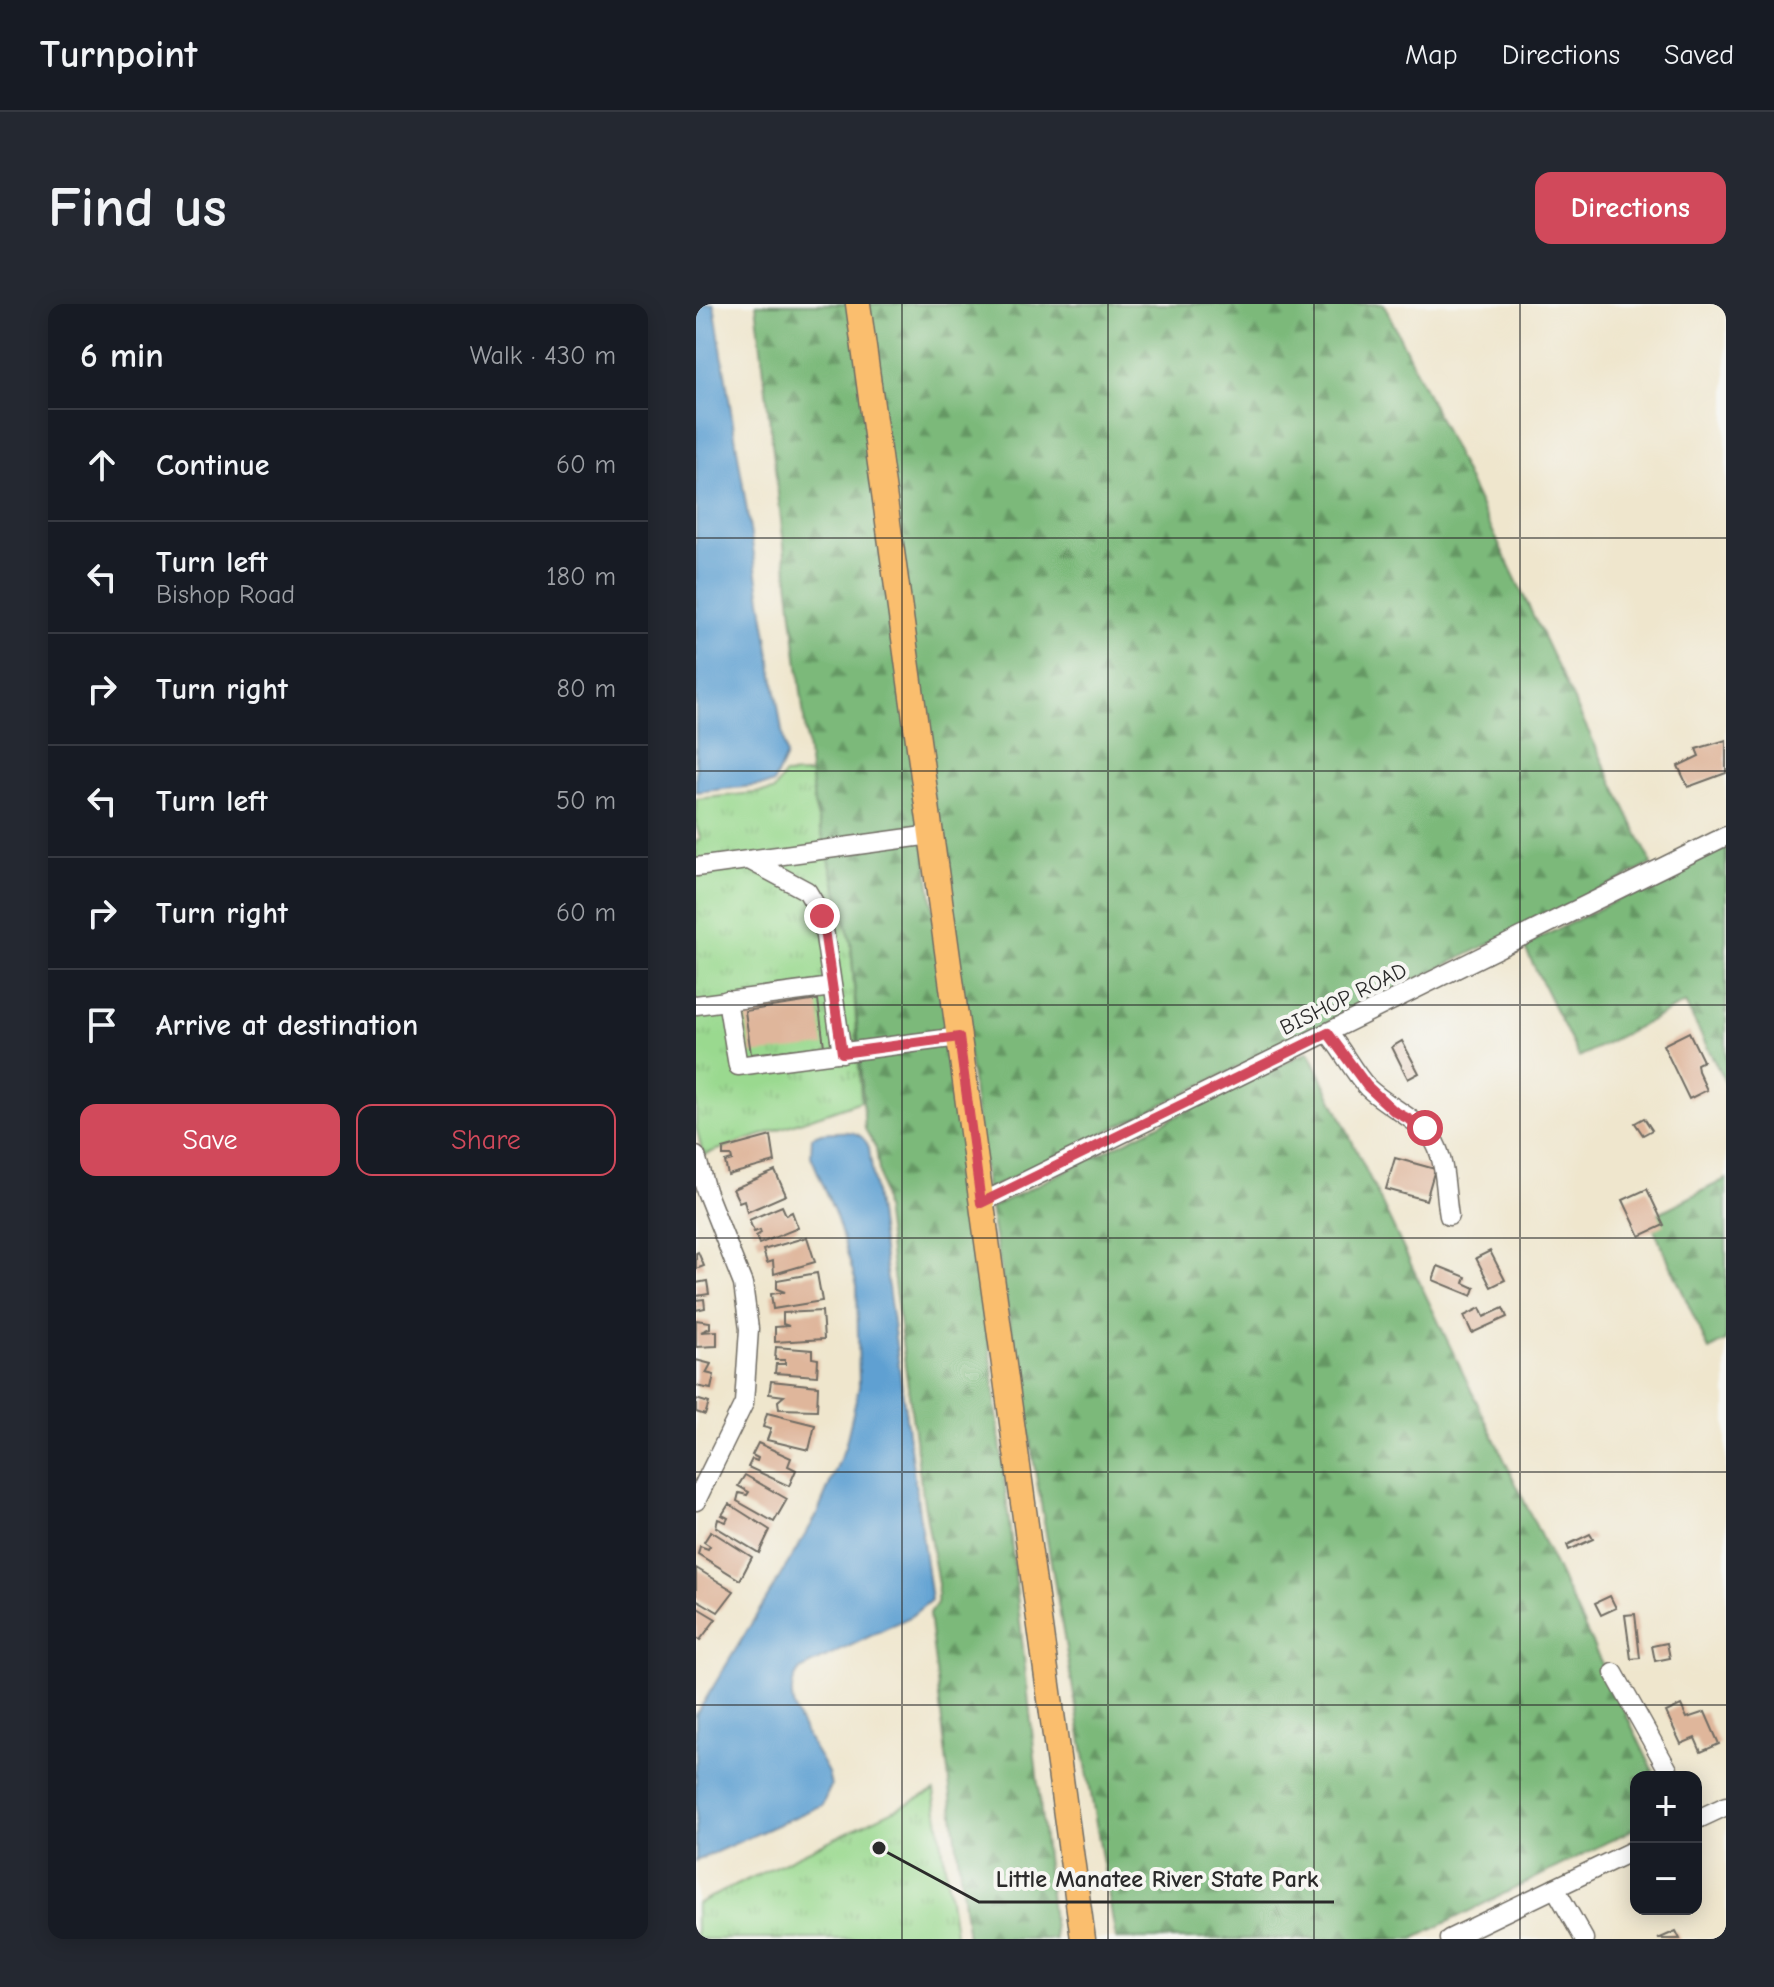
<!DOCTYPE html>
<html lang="en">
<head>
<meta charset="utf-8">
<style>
  body { margin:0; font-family:"Comic Neue",sans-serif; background:#242831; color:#f1f3f6 }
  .controls { position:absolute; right:24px; bottom:24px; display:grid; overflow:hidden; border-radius:16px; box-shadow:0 4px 20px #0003 }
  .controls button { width:72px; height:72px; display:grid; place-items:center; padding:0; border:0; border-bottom:2px solid #363941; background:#171b24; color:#f1f3f6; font:40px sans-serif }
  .stop { position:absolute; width:24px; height:24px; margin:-18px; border:6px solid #d1495b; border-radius:50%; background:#fff }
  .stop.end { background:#d1495b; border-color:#fff; box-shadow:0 2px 8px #0008 }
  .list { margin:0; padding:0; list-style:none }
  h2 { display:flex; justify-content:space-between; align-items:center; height:104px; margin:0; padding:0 32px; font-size:34px }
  h2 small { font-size:26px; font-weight:400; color:#9ea1a6 }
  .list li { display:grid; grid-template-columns:52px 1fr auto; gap:24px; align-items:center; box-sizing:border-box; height:112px; padding:0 32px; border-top:2px solid #363941 }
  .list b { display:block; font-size:30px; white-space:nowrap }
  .list p { margin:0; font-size:26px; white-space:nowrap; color:#9ea1a6 }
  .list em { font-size:26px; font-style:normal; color:#9ea1a6 }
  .actions { display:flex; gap:16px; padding:24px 32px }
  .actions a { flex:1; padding:18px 0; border:2px solid #d1495b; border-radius:16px; text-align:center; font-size:28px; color:#d1495b }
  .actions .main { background:#d1495b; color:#fff }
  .icon { flex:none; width:44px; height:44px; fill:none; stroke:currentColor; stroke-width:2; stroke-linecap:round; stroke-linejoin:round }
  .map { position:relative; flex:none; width:1030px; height:1635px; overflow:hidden; border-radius:16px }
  header { display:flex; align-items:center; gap:48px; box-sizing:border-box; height:112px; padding:0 40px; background:#171b24; border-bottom:2px solid #363941 }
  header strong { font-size:38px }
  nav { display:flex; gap:44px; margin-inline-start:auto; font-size:28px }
  .intro { display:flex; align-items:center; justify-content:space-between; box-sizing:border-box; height:192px; padding:0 48px }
  h1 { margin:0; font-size:56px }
  .button { padding:20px 36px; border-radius:16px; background:#d1495b; color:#fff; font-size:28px; font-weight:700 }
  main { display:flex; gap:48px; padding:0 48px }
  aside { flex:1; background:#171b24; border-radius:16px; box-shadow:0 4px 20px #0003 }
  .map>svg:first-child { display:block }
</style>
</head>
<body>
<header>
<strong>Turnpoint</strong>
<nav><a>Map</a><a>Directions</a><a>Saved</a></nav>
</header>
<div class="intro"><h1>Find us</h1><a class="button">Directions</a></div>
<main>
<aside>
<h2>6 min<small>Walk · 430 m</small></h2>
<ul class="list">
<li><svg class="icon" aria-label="ahead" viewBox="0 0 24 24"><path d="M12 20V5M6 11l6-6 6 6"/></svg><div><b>Continue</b></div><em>60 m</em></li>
<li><svg class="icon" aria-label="left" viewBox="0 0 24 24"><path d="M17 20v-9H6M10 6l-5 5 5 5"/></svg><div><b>Turn left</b><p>Bishop Road</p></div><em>180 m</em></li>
<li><svg class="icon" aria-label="right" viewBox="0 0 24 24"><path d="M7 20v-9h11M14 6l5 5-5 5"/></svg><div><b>Turn right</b></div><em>80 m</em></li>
<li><svg class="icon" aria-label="left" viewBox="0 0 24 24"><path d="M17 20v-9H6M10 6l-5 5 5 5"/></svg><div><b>Turn left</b></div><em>50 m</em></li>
<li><svg class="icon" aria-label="right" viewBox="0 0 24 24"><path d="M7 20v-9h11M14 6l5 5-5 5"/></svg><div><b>Turn right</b></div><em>60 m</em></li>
<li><svg class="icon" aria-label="arrive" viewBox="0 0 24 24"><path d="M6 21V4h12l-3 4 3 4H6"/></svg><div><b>Arrive at destination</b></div></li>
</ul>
<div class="actions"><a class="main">Save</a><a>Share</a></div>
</aside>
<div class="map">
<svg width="1030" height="1635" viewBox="0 0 1030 1635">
  <defs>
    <pattern id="grass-tufts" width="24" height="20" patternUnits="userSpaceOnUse" patternTransform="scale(2)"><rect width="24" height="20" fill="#9ad98f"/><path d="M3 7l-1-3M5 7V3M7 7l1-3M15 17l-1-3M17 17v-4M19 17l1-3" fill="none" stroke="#85ba7c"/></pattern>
    <pattern id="forest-firs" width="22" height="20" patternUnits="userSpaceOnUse" patternTransform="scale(2)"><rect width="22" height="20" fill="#7bb97a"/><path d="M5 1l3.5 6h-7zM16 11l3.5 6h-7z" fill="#659764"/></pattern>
  </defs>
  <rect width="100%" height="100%" fill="#f6f6f2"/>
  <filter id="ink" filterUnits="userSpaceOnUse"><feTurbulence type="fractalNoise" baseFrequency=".0125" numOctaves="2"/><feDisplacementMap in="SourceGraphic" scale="16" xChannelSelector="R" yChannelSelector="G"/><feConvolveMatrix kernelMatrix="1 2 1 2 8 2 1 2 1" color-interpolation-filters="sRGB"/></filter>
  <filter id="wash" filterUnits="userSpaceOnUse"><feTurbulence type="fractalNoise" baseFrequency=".006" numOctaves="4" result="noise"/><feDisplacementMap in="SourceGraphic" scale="32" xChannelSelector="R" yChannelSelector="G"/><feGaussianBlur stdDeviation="1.8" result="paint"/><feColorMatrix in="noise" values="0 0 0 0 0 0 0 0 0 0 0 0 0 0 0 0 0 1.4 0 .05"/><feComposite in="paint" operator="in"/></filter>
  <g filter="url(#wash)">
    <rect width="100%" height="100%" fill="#efe6cd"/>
    <g fill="url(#grass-tufts)" stroke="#62825d" stroke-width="2">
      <path d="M 115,470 L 118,500 L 155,638 L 165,797 L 7,851 L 0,822 L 0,537 L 5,536 L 0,521 L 0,495 L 78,487 L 88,471 Z"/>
      <path d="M 238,1487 L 260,1635 L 0,1635 L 0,1600 Z"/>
    </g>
    <g fill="url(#forest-firs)" stroke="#537252" stroke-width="2">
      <path d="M 60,0 L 154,0 L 278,901 L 359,1635 L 272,1635 L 233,1310 L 241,1299 L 242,1280 L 226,1187 L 180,844 L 169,825 L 155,638 L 118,500 Z"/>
      <path d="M 170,0 L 688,0 L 956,560 L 291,886 Z"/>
      <path d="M 1030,542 L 1030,780 L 989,699 L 883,753 L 828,642 Z"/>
      <path d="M 613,747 L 960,1473 L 940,1473 L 940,1524 L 717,1635 L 420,1635 L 294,904 Z"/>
      <path d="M 1030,875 L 1030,1037 L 1013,1046 L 953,914 Z"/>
    </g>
    <g fill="#5fa0d2" stroke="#45667e" stroke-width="2">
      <path d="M 0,0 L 18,0 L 90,452 L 77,480 L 0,488 Z"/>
      <path d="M 125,829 C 144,828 165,822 173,844 L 235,1296 L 214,1313 L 104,1366 C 79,1396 117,1439 132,1469 L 135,1482 L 126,1501 L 0,1557 L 0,1411 L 120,1213 L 149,1143 L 163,1083 L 161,981 L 140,912 L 115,852 L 116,833 Z"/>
    </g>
    <g id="blocks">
      <g fill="#dfb69b">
        <path d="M 1030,436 L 1030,469 L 992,483 L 982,462 L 1003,452 L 1000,445 Z"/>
        <path d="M 122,696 L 128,742 L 55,750 L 49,707 Z"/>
        <path d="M 993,728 L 1007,757 L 1001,760 L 1002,767 L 1011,786 L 993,795 L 967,741 Z"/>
        <path d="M 706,737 L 723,769 L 712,775 L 696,743 Z"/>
        <path d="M 948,814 L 956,826 L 947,831 L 939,819 Z"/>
        <path d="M 75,832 L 79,858 L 32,871 L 29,858 L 36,856 L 35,852 L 27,852 L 27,845 Z"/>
        <path d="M 699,854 L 739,865 L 730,896 L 690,885 Z"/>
        <path d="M 79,867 L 90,891 L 51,908 L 48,896 L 43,898 L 37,885 Z"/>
        <path d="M 951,885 L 968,921 L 944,932 L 927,896 Z"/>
        <path d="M 86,902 L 90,911 L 96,908 L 102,924 L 63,940 L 60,932 L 65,929 L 64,926 L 58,928 L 53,916 Z"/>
        <path d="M 111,933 L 119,958 L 78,970 L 77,957 L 71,959 L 67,946 Z"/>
        <path d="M 794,947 L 809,976 L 795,983 L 780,954 Z"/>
        <path d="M 2,948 L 8,962 L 0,965 L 0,949 Z"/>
        <path d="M 742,962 L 770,973 L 768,979 L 779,984 L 776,992 L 737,976 Z"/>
        <path d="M 121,969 L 126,997 L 77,1005 L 75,990 L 89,988 L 81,985 L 81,976 Z"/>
        <path d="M 11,977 L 13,990 L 0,992 L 0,979 Z"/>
        <path d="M 8,995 L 9,1004 L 0,1006 L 0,996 Z"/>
        <path d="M 784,1004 L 788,1013 L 807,1004 L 811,1013 L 776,1029 L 768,1012 Z"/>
        <path d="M 126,1007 L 128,1035 L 79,1038 L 79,1023 L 93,1022 L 87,1020 L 87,1009 Z"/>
        <path d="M 0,1016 L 14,1018 L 14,1024 L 5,1028 L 21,1027 L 21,1042 L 0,1043 Z"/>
        <path d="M 80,1043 L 116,1046 L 116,1054 L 122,1055 L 121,1072 L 79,1069 L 80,1060 L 89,1060 L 89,1056 L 79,1056 Z"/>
        <path d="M 0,1056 L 15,1060 L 10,1069 L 18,1071 L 15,1085 L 0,1082 Z"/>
        <path d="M 75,1077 L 122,1082 L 121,1106 L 83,1105 L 82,1097 L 88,1092 L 73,1090 Z"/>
        <path d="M 0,1095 L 13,1099 L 9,1111 L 0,1108 Z"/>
        <path d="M 71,1109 L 119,1121 L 113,1146 L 71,1136 L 75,1125 L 67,1123 Z"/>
        <path d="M 62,1139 L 95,1154 L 92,1162 L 100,1166 L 93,1182 L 52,1163 L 56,1155 L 61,1157 L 62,1154 L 56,1151 Z"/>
        <path d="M 49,1171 L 91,1195 L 78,1218 L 41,1197 L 43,1189 L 51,1191 L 53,1188 L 42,1182 Z"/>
        <path d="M 33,1200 L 74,1226 L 63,1249 L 20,1223 L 22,1215 L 30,1218 L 32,1214 L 26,1211 Z"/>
        <path d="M 15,1227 L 56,1253 L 44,1276 L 2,1250 L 4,1242 L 12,1245 L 14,1242 L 8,1238 Z"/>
        <path d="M 894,1230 L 897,1235 L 873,1246 L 871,1241 Z"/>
        <path d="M 0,1264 L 38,1287 L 22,1308 L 0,1295 Z"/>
        <path d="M 914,1292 L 920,1304 L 905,1311 L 899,1299 Z"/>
        <path d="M 0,1303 L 20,1315 L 4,1336 L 0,1334 Z"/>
        <path d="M 939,1310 L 944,1354 L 935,1355 L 929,1311 Z"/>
        <path d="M 971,1339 L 974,1354 L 959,1357 L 956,1342 Z"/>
        <path d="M 985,1401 L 991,1414 L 1009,1408 L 1023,1440 L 1005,1448 L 999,1434 L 985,1440 L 970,1408 Z"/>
        <path d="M 980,1627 L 984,1635 L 962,1635 Z"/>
      </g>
    </g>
  </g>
  <g filter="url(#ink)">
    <use href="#blocks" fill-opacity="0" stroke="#706c64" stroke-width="2"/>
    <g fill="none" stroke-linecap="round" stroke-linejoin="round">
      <defs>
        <g id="minor">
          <path d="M 53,556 L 111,587 L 126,612 L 146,749"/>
          <path d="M 0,563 L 235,531"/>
          <path d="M 31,696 L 42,762 L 263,733"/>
          <path d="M 0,701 L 136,683"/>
          <path d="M 632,729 C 647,746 656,767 672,784 C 692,803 727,818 739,839 C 750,859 749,889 753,912"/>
          <path d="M 0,852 L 10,887 L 47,980 L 53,1025 L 48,1099 L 0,1197"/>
          <path d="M 285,899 L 1030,532"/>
          <path d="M 918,1369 L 976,1473"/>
          <path d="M 1000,1516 L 1030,1502"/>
          <path d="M 859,1584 L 888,1635"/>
          <path d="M 753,1635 L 940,1545"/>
        </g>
        <path id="major" d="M 162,0 L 387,1635"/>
      </defs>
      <use href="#minor" stroke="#706c64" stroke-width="21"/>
      <use href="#major" stroke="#706c64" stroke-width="27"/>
      <use href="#minor" stroke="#fff" stroke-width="18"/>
      <use href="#major" stroke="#fabe6e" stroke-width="24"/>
    </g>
  </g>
  <g fill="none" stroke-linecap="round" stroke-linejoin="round" filter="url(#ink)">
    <path stroke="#d1495b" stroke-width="10" d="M 126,612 L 146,749 L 263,733 L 285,899 L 632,729 L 671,782 L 698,807 L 729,824"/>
  </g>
  <path fill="none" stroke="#2b2b2b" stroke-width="2" stroke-opacity="0.55" d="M 206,0 L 206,1635M 412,0 L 412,1635M 618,0 L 618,1635M 824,0 L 824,1635M 0,234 L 1030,234M 0,467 L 1030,467M 0,701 L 1030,701M 0,934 L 1030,934M 0,1168 L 1030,1168M 0,1401 L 1030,1401"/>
  <g text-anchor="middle" stroke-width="8" stroke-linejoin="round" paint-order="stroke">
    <g font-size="22" fill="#2b2b2b" stroke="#f6f6f2">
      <text transform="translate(647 694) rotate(-26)" y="8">BISHOP ROAD</text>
    </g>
  </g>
  <path fill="none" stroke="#2b2b2b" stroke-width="3" d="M183 1544L283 1598H638"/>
  <circle fill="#2b2b2b" stroke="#f6f6f2" stroke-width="3" cx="183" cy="1544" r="8"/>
  <g font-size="24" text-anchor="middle" font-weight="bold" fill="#2b2b2b" stroke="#f6f6f2" stroke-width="8" stroke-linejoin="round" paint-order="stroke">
    <text x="461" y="1583">Little Manatee River State Park</text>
  </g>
</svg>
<div class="controls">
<button>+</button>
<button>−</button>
</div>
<div class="stop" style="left:729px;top:824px"></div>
<div class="stop end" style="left:126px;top:612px"></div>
</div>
</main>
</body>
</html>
